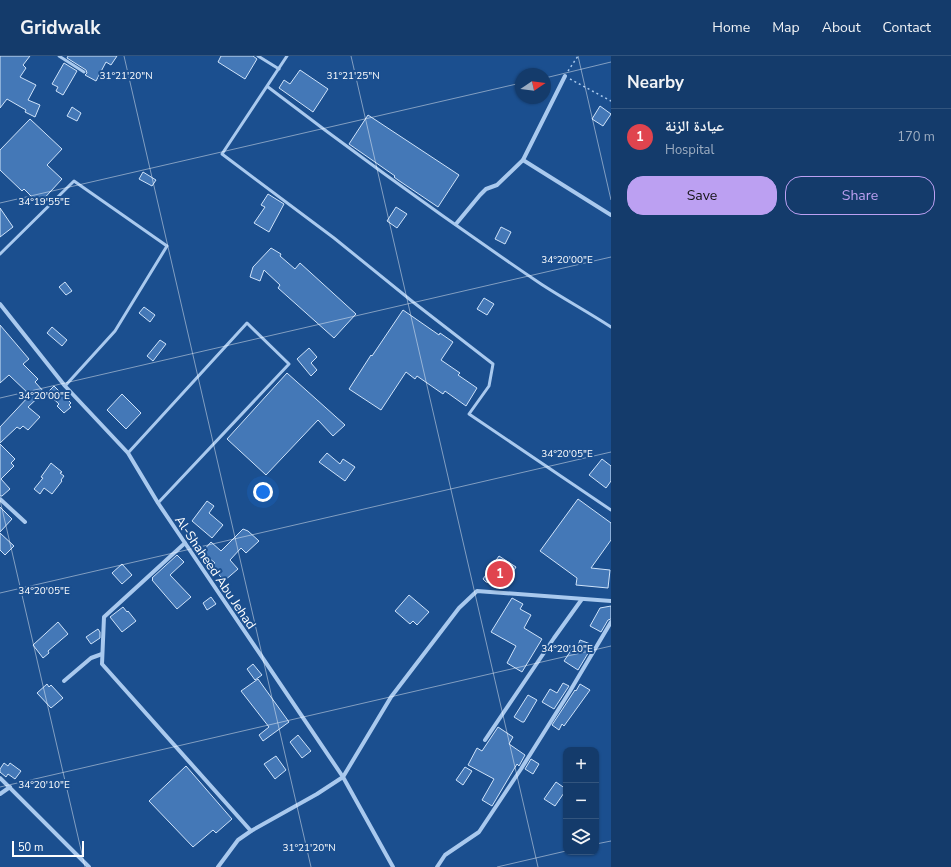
<!DOCTYPE html>
<html lang="en">
<head>
<meta charset="utf-8">
<style>
  body { margin:0; font-family:"Nunito Sans","Noto Naskh Arabic",sans-serif; background:#214673; color:#f1f3f6 }
  .controls { position:absolute; right:12px; bottom:12px; display:grid; overflow:hidden; border-radius:8px; box-shadow:0 1px 3px #0004 }
  .controls button { width:36px; height:36px; display:grid; place-items:center; padding:0; border:0; border-bottom:1px solid #33557e; background:#143b6b; color:#f1f3f6; font:20px sans-serif }
  .compass { position:absolute; left:515px; top:12px; width:36px; height:36px; border-radius:50%; background:#143b6b; box-shadow:0 1px 3px #0004; rotate:77deg }
  .scale { position:absolute; left:12px; bottom:10px; width:72px; box-sizing:border-box; padding-left:4px; border:2px solid #fff; border-top:0; font-size:11px; line-height:14px; white-space:nowrap; color:#fff; -webkit-text-stroke:3px #1b4f8f; paint-order:stroke }
  .you { position:absolute; left:263px; top:436px; width:14px; height:14px; margin:-10px; border:3px solid #fff; border-radius:50%; background:#1a73e8; box-shadow:0 0 0 6px #1a73e833 }
  .badge { display:grid; place-items:center; width:26px; height:26px; border-radius:50%; background:#bca0f2; color:#fff; font-size:13px; font-weight:700 }
  .pin { position:absolute; translate:-50% -50%; border:2px solid #fff; box-shadow:0 1px 4px #0006 }
  .list { margin:0; padding:0; list-style:none }
  h2 { display:flex; justify-content:space-between; align-items:center; height:52px; margin:0; padding:0 16px; font-size:17px }
  h2 small { font-size:13px; font-weight:400; color:#9dadc1 }
  .list li { display:grid; grid-template-columns:26px 1fr auto; gap:12px; align-items:center; box-sizing:border-box; height:56px; padding:0 16px; border-top:1px solid #33557e }
  .list b { display:block; font-size:15px; white-space:nowrap }
  .list p { margin:0; font-size:13px; white-space:nowrap; color:#9dadc1 }
  .list em { font-size:13px; font-style:normal; color:#9dadc1 }
  .actions { display:flex; gap:8px; padding:12px 16px }
  .actions a { flex:1; padding:9px 0; border:1px solid #bca0f2; border-radius:16px; text-align:center; font-size:14px; color:#bca0f2 }
  .actions .main { background:#bca0f2; color:#111 }
  .icon { flex:none; width:22px; height:22px; fill:none; stroke:currentColor; stroke-width:2; stroke-linecap:round; stroke-linejoin:round }
  .map { position:relative; flex:none; width:611px; height:811px; overflow:hidden }
  header { display:flex; align-items:center; gap:24px; box-sizing:border-box; height:56px; padding:0 20px; background:#143b6b; border-bottom:1px solid #33557e }
  header strong { font-size:19px }
  nav { display:flex; gap:22px; margin-inline-start:auto; font-size:14px }
  main { display:flex }
  aside { flex:1; background:#143b6b }
  .map>svg:first-child { display:block }
</style>
</head>
<body>
<header>
<strong>Gridwalk</strong>
<nav><a>Home</a><a>Map</a><a>About</a><a>Contact</a></nav>
</header>
<main>
<div class="map">
<svg width="611" height="811" viewBox="0 0 611 811">
  <rect width="100%" height="100%" fill="#1b4f8f"/>
  <g fill="#4478b7" stroke="#cfe3fa">
    <path d="M 0,0 L 30,0 L 23,9 L 26,12 L 20,21 L 36,29 L 28,44 L 40,49 L 35,61 L 25,56 L 26,54 L 7,43 L 0,52 Z"/>
    <path d="M 68,0 L 117,0 L 111,9 L 106,6 L 96,25 L 85,19 L 87,17 L 86,14 L 67,2 Z"/>
    <path d="M 221,0 L 253,0 L 257,3 L 245,23 L 218,6 Z"/>
    <path d="M 64,7 L 77,15 L 63,39 L 56,35 L 58,31 L 52,28 Z"/>
    <path d="M 300,14 L 328,33 L 313,56 L 279,32 L 284,24 L 290,28 Z"/>
    <path d="M 600,50 L 611,58 L 603,70 L 592,63 Z"/>
    <path d="M 72,51 L 81,57 L 77,65 L 67,60 Z"/>
    <path d="M 368,59 L 459,119 L 438,151 L 398,124 L 394,121 L 395,120 L 349,88 Z"/>
    <path d="M 30,63 L 62,93 L 47,109 L 62,123 L 39,148 L 24,133 L 22,135 L 0,114 L 0,94 Z"/>
    <path d="M 143,116 L 156,124 L 152,130 L 139,123 Z"/>
    <path d="M 268,138 L 284,148 L 269,176 L 254,167 L 265,151 L 261,149 Z"/>
    <path d="M 396,151 L 407,158 L 397,172 L 387,165 Z"/>
    <path d="M 0,152 L 13,171 L 0,181 Z"/>
    <path d="M 501,171 L 511,176 L 505,188 L 495,183 Z"/>
    <path d="M 271,192 L 281,198 L 280,200 L 295,213 L 300,207 L 356,258 L 334,282 L 278,232 L 280,229 L 264,214 L 260,225 L 250,221 L 253,211 Z"/>
    <path d="M 65,226 L 72,235 L 66,239 L 59,231 Z"/>
    <path d="M 484,242 L 494,248 L 487,259 L 477,253 Z"/>
    <path d="M 144,251 L 155,259 L 150,266 L 139,257 Z"/>
    <path d="M 403,254 L 439,279 L 440,277 L 453,286 L 441,304 L 460,317 L 458,319 L 477,332 L 466,350 L 445,335 L 443,338 L 417,320 L 415,323 L 406,316 L 381,354 L 349,333 L 371,299 L 372,300 Z"/>
    <path d="M 0,269 L 29,303 L 23,308 L 38,323 L 35,326 L 44,336 L 28,351 L 40,361 L 28,374 L 23,370 L 20,373 L 17,371 L 0,387 L 0,371 L 30,339 L 9,319 L 0,327 Z"/>
    <path d="M 52,271 L 67,284 L 62,290 L 47,277 Z"/>
    <path d="M 160,284 L 166,288 L 153,305 L 147,300 Z"/>
    <path d="M 309,292 L 317,301 L 311,307 L 317,314 L 311,320 L 297,303 Z"/>
    <path d="M 287,317 L 345,369 L 333,380 L 318,364 L 266,419 L 227,383 Z"/>
    <path d="M 54,330 L 71,347 L 69,349 L 71,351 L 64,357 L 57,350 L 59,348 L 47,337 Z"/>
    <path d="M 122,338 L 141,357 L 126,373 L 107,354 Z"/>
    <path d="M 0,388 L 15,403 L 11,407 L 14,410 L 1,423 L 10,433 L 2,440 L 0,440 Z"/>
    <path d="M 327,397 L 340,408 L 343,403 L 355,411 L 345,425 L 319,406 Z"/>
    <path d="M 602,403 L 611,410 L 611,425 L 606,432 L 589,419 Z"/>
    <path d="M 51,407 L 62,416 L 60,417 L 64,420 L 61,424 L 62,425 L 52,438 L 44,432 L 40,438 L 34,433 L 43,422 L 41,421 Z"/>
    <path d="M 578,443 L 611,467 L 611,484 L 591,512 L 610,514 L 608,532 L 576,529 L 577,522 L 540,495 Z"/>
    <path d="M 207,445 L 214,450 L 209,457 L 223,469 L 212,482 L 192,465 Z"/>
    <path d="M 0,451 L 12,463 L 0,476 Z"/>
    <path d="M 243,473 L 248,475 L 259,485 L 246,497 L 241,492 L 230,504 L 238,513 L 224,525 L 212,510 L 215,507 L 202,496 L 211,486 L 221,495 Z"/>
    <path d="M 0,477 L 14,490 L 5,499 L 0,494 Z"/>
    <path d="M 177,499 L 184,506 L 170,519 L 191,541 L 177,553 L 152,524 L 153,523 L 152,522 Z"/>
    <path d="M 499,500 L 516,511 L 504,530 L 486,526 L 483,523 Z"/>
    <path d="M 122,508 L 132,519 L 122,528 L 112,517 Z"/>
    <path d="M 409,539 L 429,556 L 417,569 L 413,565 L 410,568 L 395,555 Z"/>
    <path d="M 211,541 L 216,548 L 207,554 L 203,547 Z"/>
    <path d="M 512,542 L 523,548 L 520,553 L 531,559 L 524,572 L 542,583 L 522,616 L 507,607 L 516,590 L 491,576 Z"/>
    <path d="M 611,550 L 611,563 L 608,564 L 601,576 L 590,570 L 600,552 Z"/>
    <path d="M 123,551 L 127,556 L 128,555 L 136,565 L 122,576 L 110,561 Z"/>
    <path d="M 58,566 L 68,578 L 48,595 L 49,597 L 43,602 L 33,589 Z"/>
    <path d="M 98,573 L 100,576 L 100,582 L 91,588 L 86,581 Z"/>
    <path d="M 580,584 L 593,589 L 578,614 L 564,605 L 574,590 L 577,592 Z"/>
    <path d="M 253,608 L 262,619 L 255,624 L 247,613 Z"/>
    <path d="M 258,623 L 289,666 L 263,685 L 259,679 L 269,671 L 241,635 Z"/>
    <path d="M 563,627 L 569,630 L 554,653 L 542,646 L 550,633 L 557,637 Z"/>
    <path d="M 47,628 L 49,631 L 51,629 L 63,642 L 51,652 L 37,637 Z"/>
    <path d="M 580,628 L 590,634 L 564,670 L 562,668 L 559,674 L 552,669 L 575,634 L 576,635 Z"/>
    <path d="M 528,639 L 537,644 L 524,666 L 522,666 L 514,661 Z"/>
    <path d="M 498,671 L 513,681 L 509,688 L 525,699 L 519,710 L 517,708 L 492,750 L 482,744 L 494,723 L 468,709 L 477,692 L 482,695 Z"/>
    <path d="M 298,679 L 311,695 L 302,702 L 290,686 Z"/>
    <path d="M 276,700 L 286,714 L 275,723 L 264,708 Z"/>
    <path d="M 531,703 L 539,708 L 533,718 L 525,713 Z"/>
    <path d="M 4,707 L 8,710 L 10,707 L 21,715 L 15,723 L 8,718 L 6,721 L 0,716 L 0,713 Z"/>
    <path d="M 186,710 L 232,763 L 216,777 L 213,774 L 193,791 L 149,745 Z"/>
    <path d="M 465,711 L 472,715 L 463,729 L 456,724 Z"/>
    <path d="M 556,726 L 566,733 L 566,734 L 555,750 L 544,743 Z"/>
  </g>
  <g fill="none" stroke-linecap="round" stroke-linejoin="round">
    <g stroke="#a9c9ee" stroke-width="1.5" stroke-dasharray="2 3" stroke-linecap="butt">
      <path d="M 568,15 L 578,0"/>
      <path d="M 570,23 L 611,45"/>
    </g>
    <g stroke="#a9c9ee" stroke-width="3">
      <path d="M 59,0 L 84,16"/>
      <path d="M 258,0 L 279,13"/>
      <path d="M 287,0 L 222,98 L 334,182 L 413,246 L 493,308 L 489,330 L 469,358 L 611,454"/>
      <path d="M 268,31 C 357,99 448,165 541,228 C 564,243 588,256 611,271"/>
      <path d="M 0,198 L 74,125 L 167,190 L 115,275 L 65,330"/>
      <path d="M 128,397 L 247,267 L 289,308 L 158,447"/>
    </g>
    <g stroke="#a9c9ee" stroke-width="4">
      <path d="M 523,104 L 611,159"/>
      <path d="M 456,168 L 480,139 L 486,133 L 497,129 L 523,104 L 565,20"/>
      <path d="M 0,248 L 65,330 L 128,397 L 158,447 L 185,487 L 343,721 L 393,811"/>
      <path d="M 0,443 L 25,466"/>
      <path d="M 185,487 L 104,561 L 102,608 L 251,775"/>
      <path d="M 64,625 L 91,602 L 102,598"/>
      <path d="M 485,684 L 554,582 L 582,543"/>
      <path d="M 0,722 L 89,811"/>
      <path d="M 0,738 L 10,731"/>
      <path d="M 218,811 L 238,784 L 251,775 L 317,738 L 343,721 L 391,641 L 459,552 L 477,535 L 611,545"/>
      <path d="M 437,811 L 445,799 L 479,776 L 521,713 L 570,635 L 611,566"/>
    </g>
  </g>
  <path fill="none" stroke="#fff" stroke-width="1" stroke-opacity="0.45" d="M 124,0 L 311,811M 351,0 L 538,811M 578,0 L 611,144M 545,22 L 611,6M 0,147 L 521,27M 0,342 L 611,201M 0,444 L 85,811M 0,537 L 611,396M 0,731 L 611,590M 596,788 L 611,785M 497,811 L 566,795"/>
  <g text-anchor="middle" stroke-width="4" stroke-linejoin="round" paint-order="stroke">
    <g font-size="13" fill="#fff" stroke="#1b4f8f">
      <text transform="translate(216 516) rotate(56)" y="5">Al-Shaheed Abu Jehad</text>
    </g>
  </g>
  <g font-size="10" text-anchor="middle" fill="#fff" stroke="#1b4f8f" stroke-width="4" stroke-linejoin="round" paint-order="stroke">
    <text x="126" y="23">31°21'20"N</text>
    <text x="353" y="23">31°21'25"N</text>
    <text x="44" y="149">34°19'55"E</text>
    <text x="567" y="207">34°20'00"E</text>
    <text x="44" y="343">34°20'00"E</text>
    <text x="567" y="401">34°20'05"E</text>
    <text x="44" y="538">34°20'05"E</text>
    <text x="567" y="596">34°20'10"E</text>
    <text x="44" y="732">34°20'10"E</text>
    <text x="309" y="795">31°21'20"N</text>
  </g>
</svg>
<div class="controls">
<button>+</button>
<button>−</button>
<button><svg class="icon" aria-label="layers" viewBox="0 0 24 24"><path d="M12 4l9 5-9 5-9-5zM3 14l9 5 9-5"/></svg></button>
</div>
<svg class="compass" viewBox="-18 -18 36 36"><path d="M0-13l5 13h-10z" fill="#e53935"/><path d="M0 13l5-13h-10z" fill="#9dadc1"/></svg>
<div class="scale">50 m</div>
<div class="you"></div>
<div class="pin badge" style="left:500px;top:518px;background:#e0444e">1</div>
</div>
<aside>
<h2>Nearby<small></small></h2>
<ul class="list">
<li><span class="badge" style="background:#e0444e">1</span><div><b>عيادة الزنة</b><p>Hospital</p></div><em>170 m</em></li>
</ul>
<div class="actions"><a class="main">Save</a><a>Share</a></div>
</aside>
</main>
</body>
</html>
